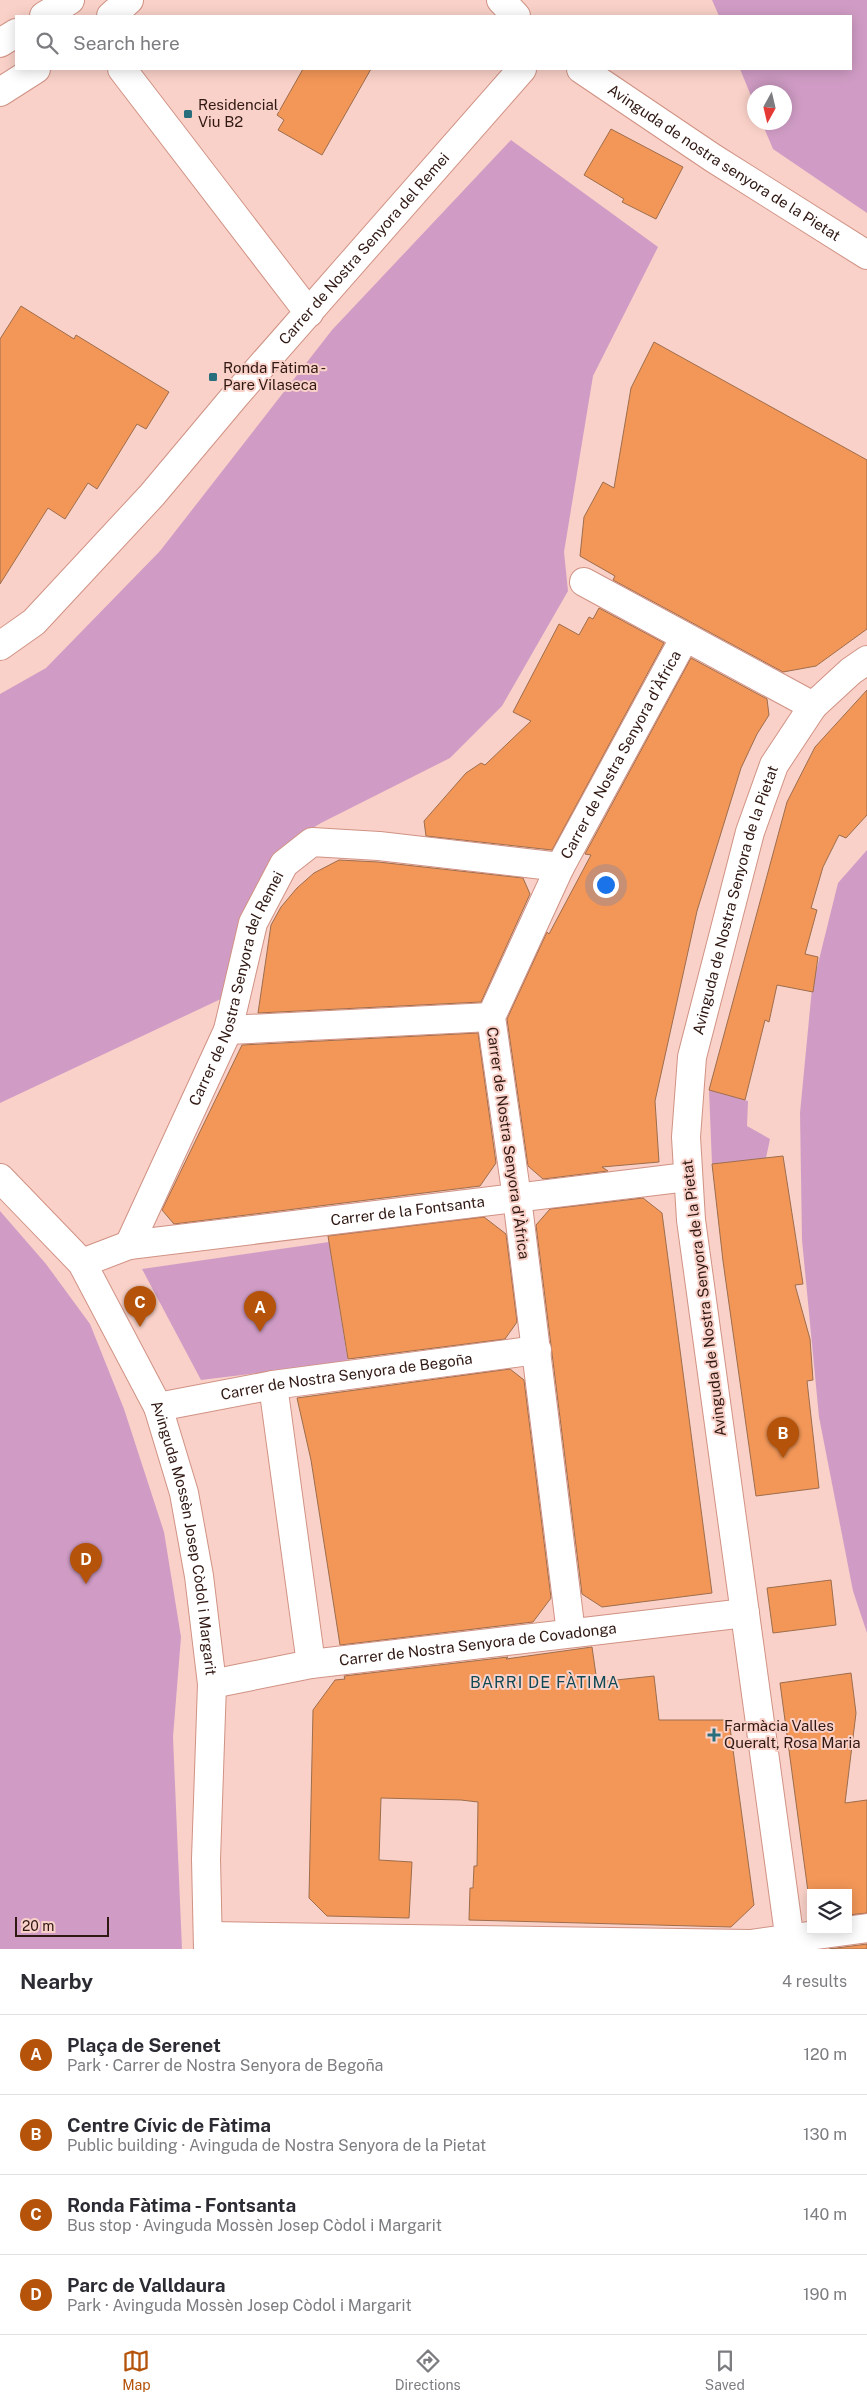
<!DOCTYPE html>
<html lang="en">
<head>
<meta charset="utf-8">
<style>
  body { margin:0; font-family:"Public Sans",sans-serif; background:#f2f2f3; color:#2b2b33 }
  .controls { position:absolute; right:15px; bottom:15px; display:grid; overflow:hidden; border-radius:0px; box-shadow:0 2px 12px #0003 }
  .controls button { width:45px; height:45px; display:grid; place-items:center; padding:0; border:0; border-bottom:1px solid #e1e1e2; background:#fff; color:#2b2b33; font:25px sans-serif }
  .compass { position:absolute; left:747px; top:85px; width:45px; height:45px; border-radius:50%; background:#fff; box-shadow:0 2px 12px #0003; rotate:188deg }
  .scale { position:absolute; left:15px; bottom:12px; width:94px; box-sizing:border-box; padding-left:5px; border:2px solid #301813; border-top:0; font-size:14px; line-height:18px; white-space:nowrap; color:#301813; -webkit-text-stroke:4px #f9d1c8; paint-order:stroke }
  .you { position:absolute; left:605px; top:884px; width:18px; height:18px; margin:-12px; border:4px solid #fff; border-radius:50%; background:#1a73e8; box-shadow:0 0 0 8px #1a73e833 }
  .badge { display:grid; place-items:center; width:32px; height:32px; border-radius:50%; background:#b45309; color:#fff; font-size:16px; font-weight:700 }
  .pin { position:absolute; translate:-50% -41px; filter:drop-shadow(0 1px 2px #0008) }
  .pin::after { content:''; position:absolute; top:26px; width:18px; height:15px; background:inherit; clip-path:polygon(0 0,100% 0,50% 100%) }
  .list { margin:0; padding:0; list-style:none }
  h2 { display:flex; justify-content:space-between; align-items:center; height:65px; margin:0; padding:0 20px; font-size:21px }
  h2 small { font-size:16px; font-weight:400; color:#7c7c81 }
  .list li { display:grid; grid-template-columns:32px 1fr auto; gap:15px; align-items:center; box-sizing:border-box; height:80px; padding:0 20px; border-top:1px solid #e1e1e2 }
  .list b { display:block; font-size:19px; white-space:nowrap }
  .list p { margin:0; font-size:16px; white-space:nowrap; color:#7c7c81 }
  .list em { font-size:16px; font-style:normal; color:#7c7c81 }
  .icon { flex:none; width:28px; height:28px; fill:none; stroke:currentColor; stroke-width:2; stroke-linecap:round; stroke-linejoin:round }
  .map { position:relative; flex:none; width:867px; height:1949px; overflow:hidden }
  .search { position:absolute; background:#fff; box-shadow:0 2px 12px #0003; left:15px; right:15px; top:15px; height:55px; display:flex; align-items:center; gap:12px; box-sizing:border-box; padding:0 18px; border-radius:0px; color:#7c7c81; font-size:19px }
  .sheet { height:385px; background:#fff }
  nav { display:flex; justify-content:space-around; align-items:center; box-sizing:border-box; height:70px; border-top:1px solid #e1e1e2; background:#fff; font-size:14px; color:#7c7c81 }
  nav a { display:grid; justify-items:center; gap:2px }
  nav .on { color:#b45309 }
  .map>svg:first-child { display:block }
</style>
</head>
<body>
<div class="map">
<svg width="867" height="1949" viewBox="0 0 867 1949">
  <rect width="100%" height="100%" fill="#f9d1c8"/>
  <g fill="#d09cc5">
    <path d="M 712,0 L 867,0 L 867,213 L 773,149 L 762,123 L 784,122 L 784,92 L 754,92 L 754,103 L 740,69 L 851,69 L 851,16 L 719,16 Z"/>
    <path d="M 511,140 L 658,247 L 593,376 L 564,552 L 568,591 L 502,706 L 450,758 L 321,823 L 282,847 L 244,916 L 223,998 L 0,1103 L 0,694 L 46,668 L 160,551 L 332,330 Z"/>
    <path d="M 867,850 L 867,1633 L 853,1591 L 819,1417 L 802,1240 L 800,1113 L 812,988 L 838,883 Z"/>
    <path d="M 709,1090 L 748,1101 L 747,1126 L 770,1139 L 766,1158 L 712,1164 Z"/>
    <path d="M 0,1211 L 46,1264 L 90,1324 L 124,1409 L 164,1532 L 181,1637 L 173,1737 L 182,1949 L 0,1949 Z"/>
    <path d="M 329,1242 L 348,1362 L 201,1380 L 142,1269 Z"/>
  </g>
  <g fill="#f39758" stroke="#9e6d4c">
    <path d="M 303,69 L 371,69 L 322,155 L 278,130 L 284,120 L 277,115 Z"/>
    <path d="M 611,129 L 683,167 L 656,219 L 622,202 L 624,199 L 584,175 Z"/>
    <path d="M 21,306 L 74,339 L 76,335 L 169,392 L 146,429 L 137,424 L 97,489 L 88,483 L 65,519 L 48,508 L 0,584 L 0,339 Z"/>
    <path d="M 654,342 L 867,460 L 867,629 L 816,666 L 783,672 L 613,580 L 615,576 L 580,556 L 584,517 L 603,482 L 614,488 L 631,388 Z"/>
    <path d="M 599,608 L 664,643 L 552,850 L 426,836 L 424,821 L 466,773 L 481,763 L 485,765 L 531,721 L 513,712 L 559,624 L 579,635 L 589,617 L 593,619 Z"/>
    <path d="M 691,658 L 767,699 L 769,715 L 757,734 L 741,768 L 697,911 L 655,1101 L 659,1162 L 602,1167 L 608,1171 L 543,1179 L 528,1166 L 507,1019 L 547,932 L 549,934 L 591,855 L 585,854 Z"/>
    <path d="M 867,690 L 867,815 L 846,838 L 839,835 L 823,867 L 811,908 L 817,910 L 805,954 L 818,957 L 813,992 L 777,985 L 769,1022 L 765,1020 L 745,1100 L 709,1090 L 787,802 L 815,747 Z"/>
    <path d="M 339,860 L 378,862 L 523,878 L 530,894 L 481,1002 L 258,1013 L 271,925 L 281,907 L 297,888 L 314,873 Z"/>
    <path d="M 478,1033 L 496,1163 L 480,1186 L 174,1224 L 162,1210 L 242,1045 Z"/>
    <path d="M 783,1156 L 803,1284 L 795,1285 L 810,1339 L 813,1380 L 807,1381 L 819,1488 L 756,1496 L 723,1261 L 712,1164 Z"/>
    <path d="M 643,1198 L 662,1213 L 712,1593 L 602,1607 L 582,1594 L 536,1225 L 550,1209 Z"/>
    <path d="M 484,1217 L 506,1234 L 517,1322 L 505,1339 L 348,1359 L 328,1236 Z"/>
    <path d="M 510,1369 L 524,1380 L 551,1598 L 533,1622 L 340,1645 L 311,1460 L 297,1398 Z"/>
    <path d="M 831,1580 L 836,1625 L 773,1633 L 767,1588 Z"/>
    <path d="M 592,1647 L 597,1682 L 654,1676 L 659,1720 L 729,1720 L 754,1905 L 731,1927 L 469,1920 L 470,1888 L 473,1888 L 474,1866 L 477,1866 L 478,1802 L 461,1800 L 381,1798 L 379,1860 L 412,1862 L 409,1918 L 327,1916 L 309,1898 L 313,1710 L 335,1680 L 345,1679 L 344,1676 L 508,1657 L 506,1659 Z"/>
    <path d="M 851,1673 L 856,1713 L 845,1803 L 867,1800 L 867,1913 L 848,1915 L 848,1893 L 811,1893 L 811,1914 L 780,1683 Z"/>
    <path d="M 867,1944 L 867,1949 L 829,1949 Z"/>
  </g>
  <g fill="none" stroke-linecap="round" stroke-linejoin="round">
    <defs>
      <g id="minor">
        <path d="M 501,0 L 516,16"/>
        <path d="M 44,16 L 70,0"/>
        <path d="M 111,16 L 129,0"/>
        <path d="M 0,43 L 16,33"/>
        <path d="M 122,69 L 309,313"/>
        <path id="s1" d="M 581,69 L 713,158 L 867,255"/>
        <path d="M 0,92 L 36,69"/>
        <path d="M 584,582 L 813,706"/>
        <path id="s2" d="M 0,646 L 34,622 L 152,495 L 235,396 L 522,69"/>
        <path d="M 228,1030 L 491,1017"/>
        <path id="s3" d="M 0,1178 L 82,1263 L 158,1407 L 184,1493 L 199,1576 L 212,1684 L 206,1859 L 208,1949"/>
        <path id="s4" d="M 129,1245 L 228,1030 L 253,923 L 284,864 L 312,842 L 379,846 L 560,867"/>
        <path id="s5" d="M 82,1263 L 129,1245 L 687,1177"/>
        <path d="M 273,1385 L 311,1664"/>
        <path id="s6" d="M 158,1407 L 273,1385 L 537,1350"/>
        <path id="s7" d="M 571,1633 L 517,1198 L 491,1017 L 560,867 L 685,637"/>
        <path id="s8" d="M 212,1684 L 311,1664 L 745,1613"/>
        <path d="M 208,1936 L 750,1944 L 867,1928"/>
        <path id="s9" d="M 791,1949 L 691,1220 L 686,1137 L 692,1057 L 750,832 L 774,765 L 813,706 L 851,671 L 867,660"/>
      </g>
    </defs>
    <use href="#minor" stroke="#d09284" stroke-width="30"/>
    <use href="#minor" stroke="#fff" stroke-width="28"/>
  </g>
  <g fill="#286e7d" stroke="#f9d1c8" stroke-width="2">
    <rect x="183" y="109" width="10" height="10" rx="2.5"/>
    <rect x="208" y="372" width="10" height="10" rx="2.5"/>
    <path d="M711.5 1727.5h5v5h5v5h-5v5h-5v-5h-5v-5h5z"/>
  </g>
  <g text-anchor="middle" stroke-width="4" stroke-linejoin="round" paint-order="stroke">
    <g font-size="15" fill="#301813" stroke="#f9d1c8" text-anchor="start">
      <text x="198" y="110">Residencial<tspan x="198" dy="17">Viu B2</tspan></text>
      <text x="223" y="373">Ronda Fàtima -<tspan x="223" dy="17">Pare Vilaseca</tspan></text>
      <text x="724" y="1731">Farmàcia Valles<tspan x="724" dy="17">Queralt, Rosa Maria</tspan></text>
    </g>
    <g font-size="15" fill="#301813" stroke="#f9d1c8">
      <text dy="5" stroke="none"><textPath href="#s1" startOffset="171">Avinguda de nostra senyora de la Pietat</textPath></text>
      <text dy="5" stroke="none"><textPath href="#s2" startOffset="540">Carrer de Nostra Senyora del Remei</textPath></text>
      <text dy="5" stroke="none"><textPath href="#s7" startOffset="914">Carrer de Nostra Senyora d'Àfrica</textPath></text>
      <text dy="5" stroke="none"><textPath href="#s9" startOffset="1062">Avinguda de Nostra Senyora de la Pietat</textPath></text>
      <text dy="5" stroke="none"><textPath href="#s4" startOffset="279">Carrer de Nostra Senyora del Remei</textPath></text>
      <text transform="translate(508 1143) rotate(82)" y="5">Carrer de Nostra Senyora d'Àfrica</text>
      <text dy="5" stroke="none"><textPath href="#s5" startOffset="331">Carrer de la Fontsanta</textPath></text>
      <text transform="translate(704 1298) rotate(-97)" y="5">Avinguda de Nostra Senyora de la Pietat</text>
      <text dy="5" stroke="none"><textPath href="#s6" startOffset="191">Carrer de Nostra Senyora de Begoña</textPath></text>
      <text dy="5" stroke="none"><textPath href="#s3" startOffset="415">Avinguda Mossèn Josep Còdol i Margarit</textPath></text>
      <text dy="5" stroke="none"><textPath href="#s8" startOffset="269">Carrer de Nostra Senyora de Covadonga</textPath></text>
    </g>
    <g font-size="16" letter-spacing="1" fill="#0e4955" stroke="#f9d1c8">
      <text x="545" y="1688">BARRI DE FÀTIMA</text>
    </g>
  </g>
</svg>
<div class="controls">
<button><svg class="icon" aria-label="layers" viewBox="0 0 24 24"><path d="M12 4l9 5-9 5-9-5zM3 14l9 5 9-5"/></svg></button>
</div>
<svg class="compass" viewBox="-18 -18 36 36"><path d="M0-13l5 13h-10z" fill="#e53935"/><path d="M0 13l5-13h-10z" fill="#7c7c81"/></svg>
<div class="scale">20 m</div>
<div class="you"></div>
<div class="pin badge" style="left:260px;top:1332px">A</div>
<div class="pin badge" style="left:783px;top:1458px">B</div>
<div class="pin badge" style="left:140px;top:1327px">C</div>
<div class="pin badge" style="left:86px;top:1584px">D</div>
<div class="search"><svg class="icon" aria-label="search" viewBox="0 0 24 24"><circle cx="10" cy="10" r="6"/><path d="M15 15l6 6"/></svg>Search here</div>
</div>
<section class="sheet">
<h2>Nearby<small>4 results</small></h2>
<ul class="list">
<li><span class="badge">A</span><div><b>Plaça de Serenet</b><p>Park · Carrer de Nostra Senyora de Begoña</p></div><em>120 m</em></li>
<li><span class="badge">B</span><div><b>Centre Cívic de Fàtima</b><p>Public building · Avinguda de Nostra Senyora de la Pietat</p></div><em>130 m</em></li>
<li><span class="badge">C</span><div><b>Ronda Fàtima - Fontsanta</b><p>Bus stop · Avinguda Mossèn Josep Còdol i Margarit</p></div><em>140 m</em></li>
<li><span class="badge">D</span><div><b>Parc de Valldaura</b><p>Park · Avinguda Mossèn Josep Còdol i Margarit</p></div><em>190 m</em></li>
</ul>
</section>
<nav>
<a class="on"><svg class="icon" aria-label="map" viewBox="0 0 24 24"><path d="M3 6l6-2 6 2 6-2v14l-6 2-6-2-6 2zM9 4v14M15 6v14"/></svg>Map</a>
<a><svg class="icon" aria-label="directions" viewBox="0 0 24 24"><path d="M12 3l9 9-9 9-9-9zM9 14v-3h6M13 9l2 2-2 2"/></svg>Directions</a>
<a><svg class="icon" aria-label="saved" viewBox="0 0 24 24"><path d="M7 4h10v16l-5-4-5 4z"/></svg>Saved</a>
</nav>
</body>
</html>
